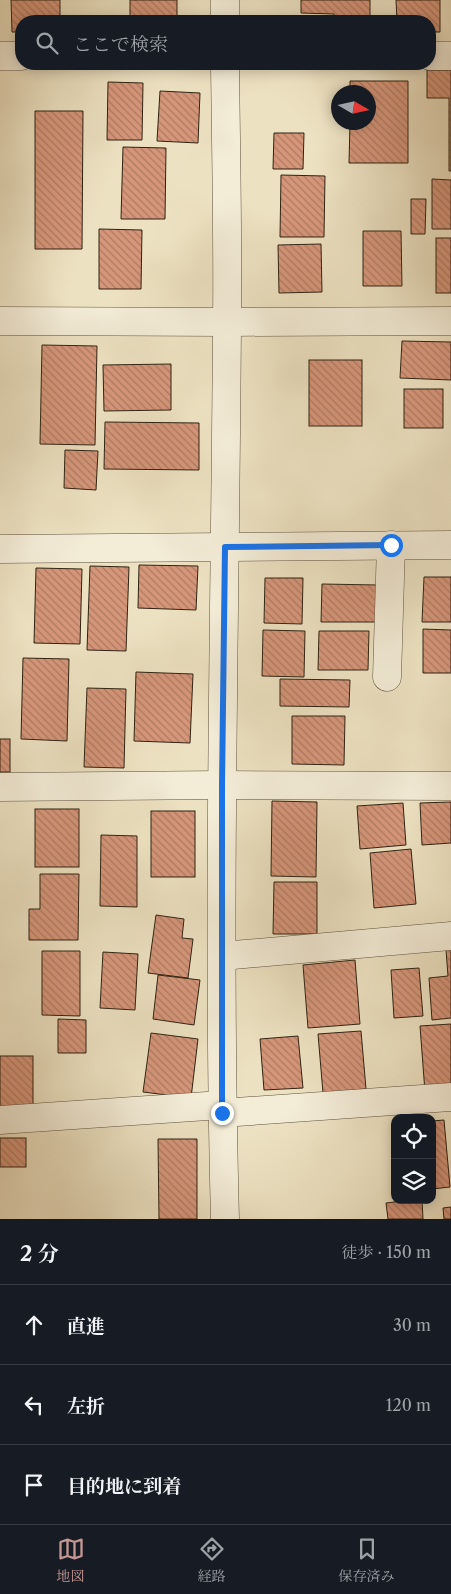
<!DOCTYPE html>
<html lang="ja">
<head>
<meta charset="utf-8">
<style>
  body { margin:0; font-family:"Libre Caslon Text","Noto Serif JP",serif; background:#242831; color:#f1f3f6 }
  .controls { position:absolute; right:15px; bottom:15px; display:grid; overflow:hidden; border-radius:10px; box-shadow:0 2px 12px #0003 }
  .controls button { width:45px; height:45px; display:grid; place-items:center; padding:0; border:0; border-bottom:1px solid #363941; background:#171b24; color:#f1f3f6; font:25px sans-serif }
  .compass { position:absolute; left:331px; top:85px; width:45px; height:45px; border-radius:50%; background:#171b24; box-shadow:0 2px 12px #0003; rotate:99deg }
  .stop { position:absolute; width:15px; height:15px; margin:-11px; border:4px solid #1a73e8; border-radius:50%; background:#fff }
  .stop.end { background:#1a73e8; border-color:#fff; box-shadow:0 1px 5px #0008 }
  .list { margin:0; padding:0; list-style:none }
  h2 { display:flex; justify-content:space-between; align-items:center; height:65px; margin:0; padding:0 20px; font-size:21px }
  h2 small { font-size:16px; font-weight:400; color:#9ea1a6 }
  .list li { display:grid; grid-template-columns:32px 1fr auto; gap:15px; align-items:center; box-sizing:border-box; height:80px; padding:0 20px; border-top:1px solid #363941 }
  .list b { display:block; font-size:19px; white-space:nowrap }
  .list em { font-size:16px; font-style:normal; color:#9ea1a6 }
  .icon { flex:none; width:28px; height:28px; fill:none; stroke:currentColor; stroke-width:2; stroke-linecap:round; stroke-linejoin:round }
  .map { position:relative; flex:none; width:451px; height:1219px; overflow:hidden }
  .search { position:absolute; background:#171b24; box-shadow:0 2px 12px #0003; left:15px; right:15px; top:15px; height:55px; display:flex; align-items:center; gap:12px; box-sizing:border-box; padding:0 18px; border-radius:20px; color:#9ea1a6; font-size:19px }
  .sheet { height:305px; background:#171b24 }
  nav { display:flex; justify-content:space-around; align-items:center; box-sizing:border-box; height:70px; border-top:1px solid #363941; background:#171b24; font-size:14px; color:#9ea1a6 }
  nav a { display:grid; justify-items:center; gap:2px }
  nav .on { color:#c59692 }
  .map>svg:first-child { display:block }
</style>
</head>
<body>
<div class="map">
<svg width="451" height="1219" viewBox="0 0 451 1219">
  <defs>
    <pattern id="building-back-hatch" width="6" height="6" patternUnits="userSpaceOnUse" patternTransform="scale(1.25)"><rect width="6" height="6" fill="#d6967a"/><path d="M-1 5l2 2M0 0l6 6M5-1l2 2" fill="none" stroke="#ae7a63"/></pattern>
  </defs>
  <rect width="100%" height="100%" fill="#ece1c1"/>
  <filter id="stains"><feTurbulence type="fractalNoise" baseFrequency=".004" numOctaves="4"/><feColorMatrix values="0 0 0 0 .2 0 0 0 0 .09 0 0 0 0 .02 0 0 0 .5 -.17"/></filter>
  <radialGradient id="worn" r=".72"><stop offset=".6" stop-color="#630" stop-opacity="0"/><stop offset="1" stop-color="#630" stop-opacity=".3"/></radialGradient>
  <g fill="url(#building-back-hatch)" stroke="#2f2312">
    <path d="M 11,0 L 60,0 L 60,21 L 21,21 L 21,32 L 12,32 Z"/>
    <rect x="130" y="0" width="47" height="21"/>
    <path d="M 301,0 L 370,0 L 370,21 L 334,21 L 334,14 L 301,13 Z"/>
    <path d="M 396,0 L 440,0 L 440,32 L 430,32 L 430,21 L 397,21 Z"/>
    <path d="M 427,70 L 451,70 L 451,171 L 449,171 L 449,98 L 427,98 Z"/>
    <path d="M 350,81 L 408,81 L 408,163 L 349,163 L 350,122 L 368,122 L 368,92 L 350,92 Z"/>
    <path d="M 108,82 L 143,83 L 142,140 L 107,140 Z"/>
    <path d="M 160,91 L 200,93 L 198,143 L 157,141 Z"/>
    <path d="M 35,111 L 83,111 L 82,249 L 35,249 Z"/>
    <path d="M 274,133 L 304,133 L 303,169 L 273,169 Z"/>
    <path d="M 123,147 L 166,148 L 165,219 L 121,219 Z"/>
    <path d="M 281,175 L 325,176 L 324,237 L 280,237 Z"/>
    <path d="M 432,179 L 451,180 L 451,229 L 432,229 Z"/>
    <path d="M 411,199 L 426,199 L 425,234 L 411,234 Z"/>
    <path d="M 99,229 L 142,230 L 141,289 L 99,289 Z"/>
    <path d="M 363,231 L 401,231 L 402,286 L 363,286 Z"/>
    <rect x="436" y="238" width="15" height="55"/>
    <path d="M 321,244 L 322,292 L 279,293 L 278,245 Z"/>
    <path d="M 402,341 L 451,342 L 451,380 L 400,378 Z"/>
    <path d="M 42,345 L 97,346 L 95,445 L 40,444 Z"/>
    <rect x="309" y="360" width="53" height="66"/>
    <path d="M 171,364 L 171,410 L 104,411 L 103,365 Z"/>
    <rect x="404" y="389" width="39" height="39"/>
    <path d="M 105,422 L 199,423 L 199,470 L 104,469 Z"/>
    <path d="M 65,450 L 98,451 L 96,490 L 64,488 Z"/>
    <path d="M 139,565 L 198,566 L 196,610 L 138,608 Z"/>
    <path d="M 90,566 L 129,567 L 126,651 L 87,650 Z"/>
    <path d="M 36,568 L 82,569 L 80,644 L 34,643 Z"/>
    <path d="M 424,577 L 451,577 L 451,622 L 422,622 Z"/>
    <path d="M 265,578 L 303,578 L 302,624 L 264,623 Z"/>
    <path d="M 322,584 L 378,585 L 377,622 L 321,622 Z"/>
    <path d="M 423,629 L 451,630 L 451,673 L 423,673 Z"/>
    <path d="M 263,630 L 305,631 L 304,677 L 262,676 Z"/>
    <path d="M 319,631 L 369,631 L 368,670 L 318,670 Z"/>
    <path d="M 23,658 L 69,659 L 67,741 L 21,739 Z"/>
    <path d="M 136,672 L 193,674 L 190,743 L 134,741 Z"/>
    <path d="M 280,679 L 350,680 L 349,707 L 280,706 Z"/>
    <path d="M 87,688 L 126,689 L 124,768 L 84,767 Z"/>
    <path d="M 292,716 L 345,716 L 344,765 L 292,764 Z"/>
    <rect x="0" y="739" width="10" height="33"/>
    <path d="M 272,801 L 317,802 L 316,877 L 271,876 Z"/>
    <path d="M 451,802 L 451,843 L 422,845 L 420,803 Z"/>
    <path d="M 403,803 L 406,845 L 360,849 L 357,806 Z"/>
    <rect x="35" y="809" width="44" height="58"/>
    <rect x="151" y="811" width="44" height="66"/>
    <path d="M 101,835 L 137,836 L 137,907 L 100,906 Z"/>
    <path d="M 411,849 L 416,904 L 374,908 L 370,853 Z"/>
    <path d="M 40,874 L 79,874 L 78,940 L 29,940 L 29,909 L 40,909 Z"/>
    <path d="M 274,882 L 317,882 L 317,934 L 273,934 Z"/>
    <path d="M 156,915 L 184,919 L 182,938 L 193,939 L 188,978 L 148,973 Z"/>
    <path d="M 451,949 L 451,1018 L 432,1020 L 429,978 L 448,976 L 446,950 Z"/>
    <path d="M 42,951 L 80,951 L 80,1016 L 42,1015 Z"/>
    <path d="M 103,952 L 138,954 L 135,1010 L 100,1008 Z"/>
    <path d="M 355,960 L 360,1024 L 308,1028 L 303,965 Z"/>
    <path d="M 419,968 L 423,1016 L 394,1018 L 391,970 Z"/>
    <path d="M 158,975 L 200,980 L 194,1025 L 153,1019 Z"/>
    <path d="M 58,1019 L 86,1020 L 86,1053 L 58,1053 Z"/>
    <path d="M 451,1024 L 451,1090 L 425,1092 L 420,1026 Z"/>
    <path d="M 361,1031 L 366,1089 L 323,1093 L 318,1034 Z"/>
    <path d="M 151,1033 L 198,1039 L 191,1098 L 143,1092 Z"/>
    <path d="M 298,1036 L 303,1088 L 264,1090 L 260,1039 Z"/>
    <rect x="0" y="1056" width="33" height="51"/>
    <path d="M 444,1120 L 450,1187 L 432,1189 L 432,1121 Z"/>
    <rect x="0" y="1138" width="26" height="29"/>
    <path d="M 158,1139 L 197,1139 L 197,1219 L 159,1219 Z"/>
    <path d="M 411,1200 L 422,1200 L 423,1219 L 388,1219 L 386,1203 Z"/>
    <path d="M 451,1207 L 451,1219 L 444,1219 L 443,1208 Z"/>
  </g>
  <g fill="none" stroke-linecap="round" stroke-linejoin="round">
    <defs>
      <g id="minor">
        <path d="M 225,21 L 225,0"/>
        <path d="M 0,56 L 21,56"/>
        <path d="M 430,56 L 451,56"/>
        <path d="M 0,321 L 227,322 L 451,321"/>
        <path d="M 0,549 L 451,545"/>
        <path d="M 387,677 L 391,545"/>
        <path d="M 0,787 L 222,785 L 451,786"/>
        <path d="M 222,956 L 451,936"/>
        <path d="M 222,1113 L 451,1097"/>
        <path d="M 0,1120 L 222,1105"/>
        <path d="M 225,1219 C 217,921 225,623 227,325 C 228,238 226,151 225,64"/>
      </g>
    </defs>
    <use href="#minor" stroke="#5e523e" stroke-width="29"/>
    <use href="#minor" stroke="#f3ecd7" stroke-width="28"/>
  </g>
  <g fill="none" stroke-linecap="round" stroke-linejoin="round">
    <path stroke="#1a73e8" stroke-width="6" d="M 222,1113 L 222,785 L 225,547 L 391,545"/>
  </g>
  <rect width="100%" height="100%" filter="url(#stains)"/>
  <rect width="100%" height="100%" fill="url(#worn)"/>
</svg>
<div class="controls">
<button><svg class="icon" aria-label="locate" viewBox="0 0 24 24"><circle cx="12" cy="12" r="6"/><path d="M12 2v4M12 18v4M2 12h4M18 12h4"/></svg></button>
<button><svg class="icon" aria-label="layers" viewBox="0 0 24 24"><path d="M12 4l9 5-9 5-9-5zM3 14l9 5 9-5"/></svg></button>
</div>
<svg class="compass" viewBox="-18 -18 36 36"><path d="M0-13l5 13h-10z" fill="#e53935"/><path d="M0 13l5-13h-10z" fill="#9ea1a6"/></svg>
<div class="stop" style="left:391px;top:545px"></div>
<div class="stop end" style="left:222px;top:1113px"></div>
<div class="search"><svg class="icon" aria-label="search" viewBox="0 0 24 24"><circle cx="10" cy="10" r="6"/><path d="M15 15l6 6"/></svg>ここで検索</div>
</div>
<section class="sheet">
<h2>2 分<small>徒歩 · 150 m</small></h2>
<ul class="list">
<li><svg class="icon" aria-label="ahead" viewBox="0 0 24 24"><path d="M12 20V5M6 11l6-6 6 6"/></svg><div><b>直進</b></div><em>30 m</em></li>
<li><svg class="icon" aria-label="left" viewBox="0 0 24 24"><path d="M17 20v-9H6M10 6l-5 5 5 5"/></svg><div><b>左折</b></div><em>120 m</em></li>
<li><svg class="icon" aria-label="arrive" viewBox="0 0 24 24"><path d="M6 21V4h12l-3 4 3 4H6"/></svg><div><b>目的地に到着</b></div></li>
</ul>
</section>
<nav>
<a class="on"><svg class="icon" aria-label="map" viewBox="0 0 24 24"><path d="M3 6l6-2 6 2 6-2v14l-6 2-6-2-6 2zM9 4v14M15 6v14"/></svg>地図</a>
<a><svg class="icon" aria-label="directions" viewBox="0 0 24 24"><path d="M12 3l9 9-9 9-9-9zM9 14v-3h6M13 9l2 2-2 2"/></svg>経路</a>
<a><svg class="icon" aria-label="saved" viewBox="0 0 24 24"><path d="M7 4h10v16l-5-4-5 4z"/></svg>保存済み</a>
</nav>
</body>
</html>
